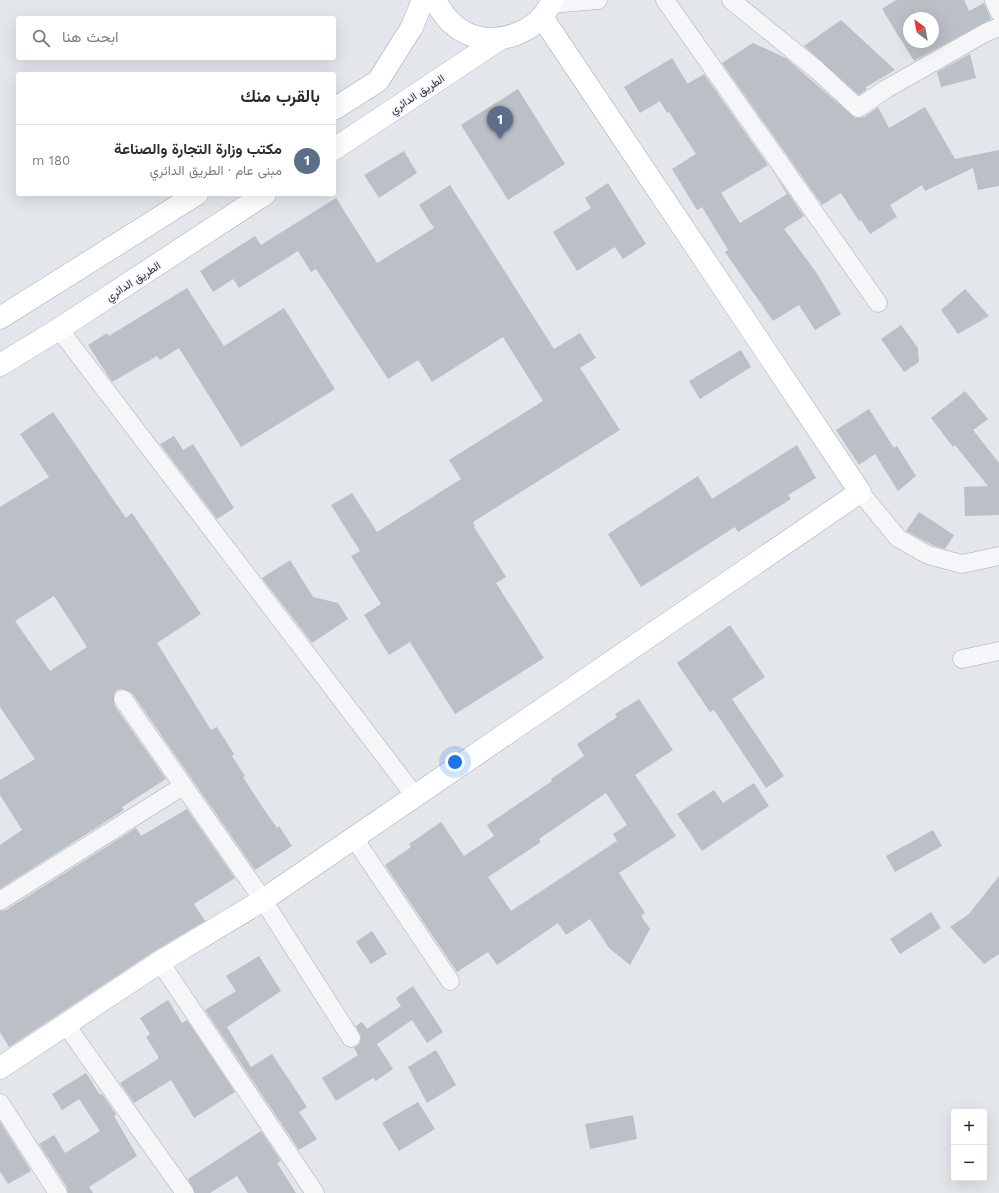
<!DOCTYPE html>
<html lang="ar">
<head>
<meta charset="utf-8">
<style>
  body { margin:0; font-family:"Work Sans",Vazirmatn,sans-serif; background:#f2f2f3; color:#2b2b33; direction:rtl }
  .controls { position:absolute; right:12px; bottom:12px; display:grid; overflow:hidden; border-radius:4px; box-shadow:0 4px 16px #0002 }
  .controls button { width:36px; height:36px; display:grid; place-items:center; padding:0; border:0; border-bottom:1px solid #e1e1e2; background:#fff; color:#2b2b33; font:20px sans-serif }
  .compass { position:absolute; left:903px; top:12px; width:36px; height:36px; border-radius:50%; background:#fff; box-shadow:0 4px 16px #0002; rotate:328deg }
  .you { position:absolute; left:455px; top:762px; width:14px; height:14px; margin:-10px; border:3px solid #fff; border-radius:50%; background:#1a73e8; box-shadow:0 0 0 6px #1a73e833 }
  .badge { display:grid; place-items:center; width:26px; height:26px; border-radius:50%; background:#d93025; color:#fff; font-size:13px; font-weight:700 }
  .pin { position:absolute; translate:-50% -33px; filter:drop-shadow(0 1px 2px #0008) }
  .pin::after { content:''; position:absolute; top:21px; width:14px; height:12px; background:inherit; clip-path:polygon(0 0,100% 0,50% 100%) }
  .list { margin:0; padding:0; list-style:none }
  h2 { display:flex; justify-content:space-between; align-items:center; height:52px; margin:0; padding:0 16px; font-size:17px }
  h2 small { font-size:13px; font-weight:400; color:#7c7c81 }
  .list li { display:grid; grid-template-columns:26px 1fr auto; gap:12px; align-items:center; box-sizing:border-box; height:72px; padding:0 16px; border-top:1px solid #e1e1e2 }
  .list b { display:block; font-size:15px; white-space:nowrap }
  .list p { margin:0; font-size:13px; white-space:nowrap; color:#7c7c81 }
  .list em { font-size:13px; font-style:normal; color:#7c7c81 }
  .icon { flex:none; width:22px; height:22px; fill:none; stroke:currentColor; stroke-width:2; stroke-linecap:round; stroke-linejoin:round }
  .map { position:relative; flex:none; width:999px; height:1193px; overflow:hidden; direction:ltr }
  .search { position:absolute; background:#fff; box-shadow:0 4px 16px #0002; left:16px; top:16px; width:320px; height:44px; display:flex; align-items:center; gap:10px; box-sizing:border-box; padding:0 14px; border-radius:4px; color:#7c7c81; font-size:15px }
  .panel { position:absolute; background:#fff; box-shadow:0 4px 16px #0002; left:16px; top:72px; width:320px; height:124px; border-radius:4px; direction:rtl }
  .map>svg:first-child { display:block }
</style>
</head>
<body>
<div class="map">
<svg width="999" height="1193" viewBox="0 0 999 1193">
  <rect width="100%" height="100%" fill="#e3e6ea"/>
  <g fill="#bbbfc6" fill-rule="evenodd">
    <path d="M 896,0 L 964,0 L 969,11 L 984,3 L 991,19 L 914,61 L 882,9 ZM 909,18 L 933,18 L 933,42 L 909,42 Z"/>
    <path d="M 841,20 L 895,70 L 866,87 L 867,89 L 859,95 L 804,46 Z"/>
    <path d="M 753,43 L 786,58 L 855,118 L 864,117 L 878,107 L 889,128 L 925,107 L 955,159 L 999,150 L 999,186 L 978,190 L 973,168 L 925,191 L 922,185 L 890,205 L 897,217 L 870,234 L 861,220 L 859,221 L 841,193 L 822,205 L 722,63 Z"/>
    <path d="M 970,54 L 976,78 L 941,87 L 937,72 Z"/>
    <path d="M 672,58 L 687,83 L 689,83 L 704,74 L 768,165 L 721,193 L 740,223 L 787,194 L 772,170 L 804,216 L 784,229 L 816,272 L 841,314 L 815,330 L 799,305 L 773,321 L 725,252 L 728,250 L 702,207 L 697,210 L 672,169 L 696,154 L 669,112 L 667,113 L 660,101 L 640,113 L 624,87 Z"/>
    <path d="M 518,89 L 565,164 L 508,200 L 461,125 Z"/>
    <path d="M 404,151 L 417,173 L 379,198 L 364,175 Z"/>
    <path d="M 608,183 L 646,244 L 623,259 L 615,247 L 577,271 L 553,232 L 591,208 L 585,198 Z"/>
    <path d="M 450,185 L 554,349 L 580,333 L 596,358 L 580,368 L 620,430 L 473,522 L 475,526 L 474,527 L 506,577 L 496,583 L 544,658 L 455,714 L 410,642 L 389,655 L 364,615 L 381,604 L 351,556 L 360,551 L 331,505 L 352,493 L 377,532 L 461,479 L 449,460 L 543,401 L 503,337 L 432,382 L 418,360 L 388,379 L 316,269 L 311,272 L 298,251 L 239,288 L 233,279 L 213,292 L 200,271 L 255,236 L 261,245 L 336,198 L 377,263 L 434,228 L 419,205 Z"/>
    <path d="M 187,288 L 224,346 L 284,308 L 335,389 L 241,447 L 179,348 L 160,360 L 157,356 L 112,382 L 88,345 L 107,333 L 109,336 Z"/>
    <path d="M 965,289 L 989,316 L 958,334 L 941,310 Z"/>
    <path d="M 901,325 L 918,348 L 919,362 L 904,372 L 881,339 Z"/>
    <path d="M 741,350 L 751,367 L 700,399 L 689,381 Z"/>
    <path d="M 965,391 L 988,419 L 973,430 L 999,463 L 999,515 L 965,516 L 964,487 L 988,486 L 955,445 L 953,447 L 931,418 Z"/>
    <path d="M 869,409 L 894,448 L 897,446 L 916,476 L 898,491 L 875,454 L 859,465 L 836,430 Z"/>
    <path d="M 53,412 L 126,518 L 132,513 L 201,614 L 157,643 L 211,730 L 217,727 L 234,754 L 232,756 L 245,776 L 243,777 L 263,808 L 277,828 L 279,826 L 292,846 L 255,870 L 132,693 L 122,689 L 117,690 L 114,694 L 114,705 L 166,779 L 122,807 L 124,810 L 0,889 L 0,845 L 22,830 L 0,795 L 0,780 L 35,759 L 0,707 L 0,507 L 49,477 L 20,434 ZM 54,596 L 87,647 L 50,671 L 15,621 Z"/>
    <path d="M 174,436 L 183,450 L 193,444 L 234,508 L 217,519 L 160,444 Z"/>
    <path d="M 797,445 L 816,478 L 788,495 L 791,499 L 738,532 L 735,527 L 641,587 L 608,534 L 698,476 L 712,499 Z"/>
    <path d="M 919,512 L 954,535 L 945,549 L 932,545 L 906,531 Z"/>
    <path d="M 290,560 L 313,597 L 338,603 L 348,619 L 312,643 L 262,578 Z"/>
    <path d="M 730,625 L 765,677 L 732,699 L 784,776 L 766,788 L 714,710 L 710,712 L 677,663 Z"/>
    <path d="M 639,699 L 673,750 L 635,775 L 676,836 L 619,873 L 645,913 L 641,916 L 650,929 L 630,965 L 609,948 L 590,919 L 566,935 L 558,923 L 497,965 L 488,952 L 457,972 L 385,865 L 411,847 L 409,844 L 441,822 L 464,856 L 494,836 L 487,825 L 552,781 L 551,779 L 584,756 L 577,744 L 617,717 L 615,714 ZM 606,793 L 627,825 L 613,834 L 617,841 L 511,911 L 488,877 L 541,842 L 539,839 Z"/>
    <path d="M 754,783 L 769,806 L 702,851 L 677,814 L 714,790 L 723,803 Z"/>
    <path d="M 187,809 L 235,878 L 194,904 L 205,921 L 153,952 L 9,1047 L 0,1032 L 0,911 L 6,910 L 136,828 L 141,836 Z"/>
    <path d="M 933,830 L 942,846 L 895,872 L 886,856 Z"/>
    <path d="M 999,876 L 999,954 L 984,964 L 950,927 L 969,914 Z"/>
    <path d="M 931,912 L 941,928 L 900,954 L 890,939 Z"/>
    <path d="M 372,931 L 387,954 L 371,964 L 356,942 Z"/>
    <path d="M 259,956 L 281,991 L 227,1027 L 251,1067 L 272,1054 L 307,1107 L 299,1112 L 317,1139 L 299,1150 L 205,1010 L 236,991 L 226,976 Z"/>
    <path d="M 413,986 L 443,1032 L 427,1043 L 412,1020 L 377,1044 L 393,1069 L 376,1081 L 373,1078 L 336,1101 L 322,1078 L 358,1055 L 354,1048 L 360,1043 L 361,1037 L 356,1026 L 362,1022 L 367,1029 L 401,1006 L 396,998 Z"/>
    <path d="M 168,1000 L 182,1023 L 187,1020 L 235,1092 L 194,1118 L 171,1080 L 134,1103 L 120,1083 L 158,1059 L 158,1056 L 146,1037 L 150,1034 L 140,1018 Z"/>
    <path d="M 436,1050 L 456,1085 L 427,1103 L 408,1067 Z"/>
    <path d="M 86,1073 L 100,1095 L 102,1094 L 116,1114 L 114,1116 L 137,1156 L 89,1187 L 93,1193 L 68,1193 L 67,1187 L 39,1144 L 54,1135 L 65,1153 L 100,1131 L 79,1099 L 62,1110 L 52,1094 Z"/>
    <path d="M 418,1102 L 435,1129 L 399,1151 L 382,1123 Z"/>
    <path d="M 633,1115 L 637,1139 L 590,1149 L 585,1124 Z"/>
    <path d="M 0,1122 L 31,1171 L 8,1184 L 0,1171 Z"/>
    <path d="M 261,1131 L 281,1161 L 277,1163 L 296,1193 L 248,1193 L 237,1176 L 210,1193 L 195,1193 L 188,1179 Z"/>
  </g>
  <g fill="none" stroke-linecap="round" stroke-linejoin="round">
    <defs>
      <g id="street">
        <path d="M 665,0 L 878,303"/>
        <path d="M 731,0 L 817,70 L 858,108 L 886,89 L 985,33 L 999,27"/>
        <path d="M 994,0 L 999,12"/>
        <path d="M 551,4 L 598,0"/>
        <path d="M 59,329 L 415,796"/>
        <path d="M 860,492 L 898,538 L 928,555 L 962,564 L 999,556"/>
        <path d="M 962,659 L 999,651"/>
        <path d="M 123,699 L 263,900 L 351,1038"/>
        <path d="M 354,838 L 450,981"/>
        <path d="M 0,901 L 183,786"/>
        <path d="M 160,962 L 315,1193"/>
        <path d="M 66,1025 L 185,1193"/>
        <path d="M 0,1103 L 58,1193"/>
      </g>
      <g id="secondary">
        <path d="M 435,0 C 442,14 452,26 466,33 C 497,48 540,32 552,0"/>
        <path d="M 334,109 L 378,81 L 412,27 L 423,0"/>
        <path d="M 334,149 L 500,39"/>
        <path d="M 0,318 L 197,194"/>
        <path d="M 0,365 L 59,329 L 265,194"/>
        <path d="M 0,1068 L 160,962 L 263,900 L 860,492 L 542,17"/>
      </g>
    </defs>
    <use href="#street" stroke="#a9adb4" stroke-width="19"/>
    <use href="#secondary" stroke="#a9adb4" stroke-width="23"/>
    <use href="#street" stroke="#f6f6f8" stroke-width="18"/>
    <use href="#secondary" stroke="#fff" stroke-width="22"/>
  </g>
  <g text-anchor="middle" stroke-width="3" stroke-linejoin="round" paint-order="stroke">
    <g font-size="11" fill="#2d3340" stroke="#f3f4f7">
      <text transform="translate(417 94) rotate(-33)" y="4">الطريق الدائري</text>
      <text transform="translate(133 281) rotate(-33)" y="4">الطريق الدائري</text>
    </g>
  </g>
</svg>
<div class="controls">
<button>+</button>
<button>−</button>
</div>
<svg class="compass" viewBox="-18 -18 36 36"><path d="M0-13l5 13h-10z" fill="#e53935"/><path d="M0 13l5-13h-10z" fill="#7c7c81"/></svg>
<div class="you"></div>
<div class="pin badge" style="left:500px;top:139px;background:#5c6f8a">1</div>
<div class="search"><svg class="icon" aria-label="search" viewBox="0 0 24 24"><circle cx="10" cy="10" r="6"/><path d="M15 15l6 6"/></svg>ابحث هنا</div>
<section class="panel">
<h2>بالقرب منك<small></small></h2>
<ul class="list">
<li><span class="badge" style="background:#5c6f8a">1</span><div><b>مكتب وزارة التجارة والصناعة</b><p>مبنى عام · الطريق الدائري</p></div><em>180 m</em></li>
</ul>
</section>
</div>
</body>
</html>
